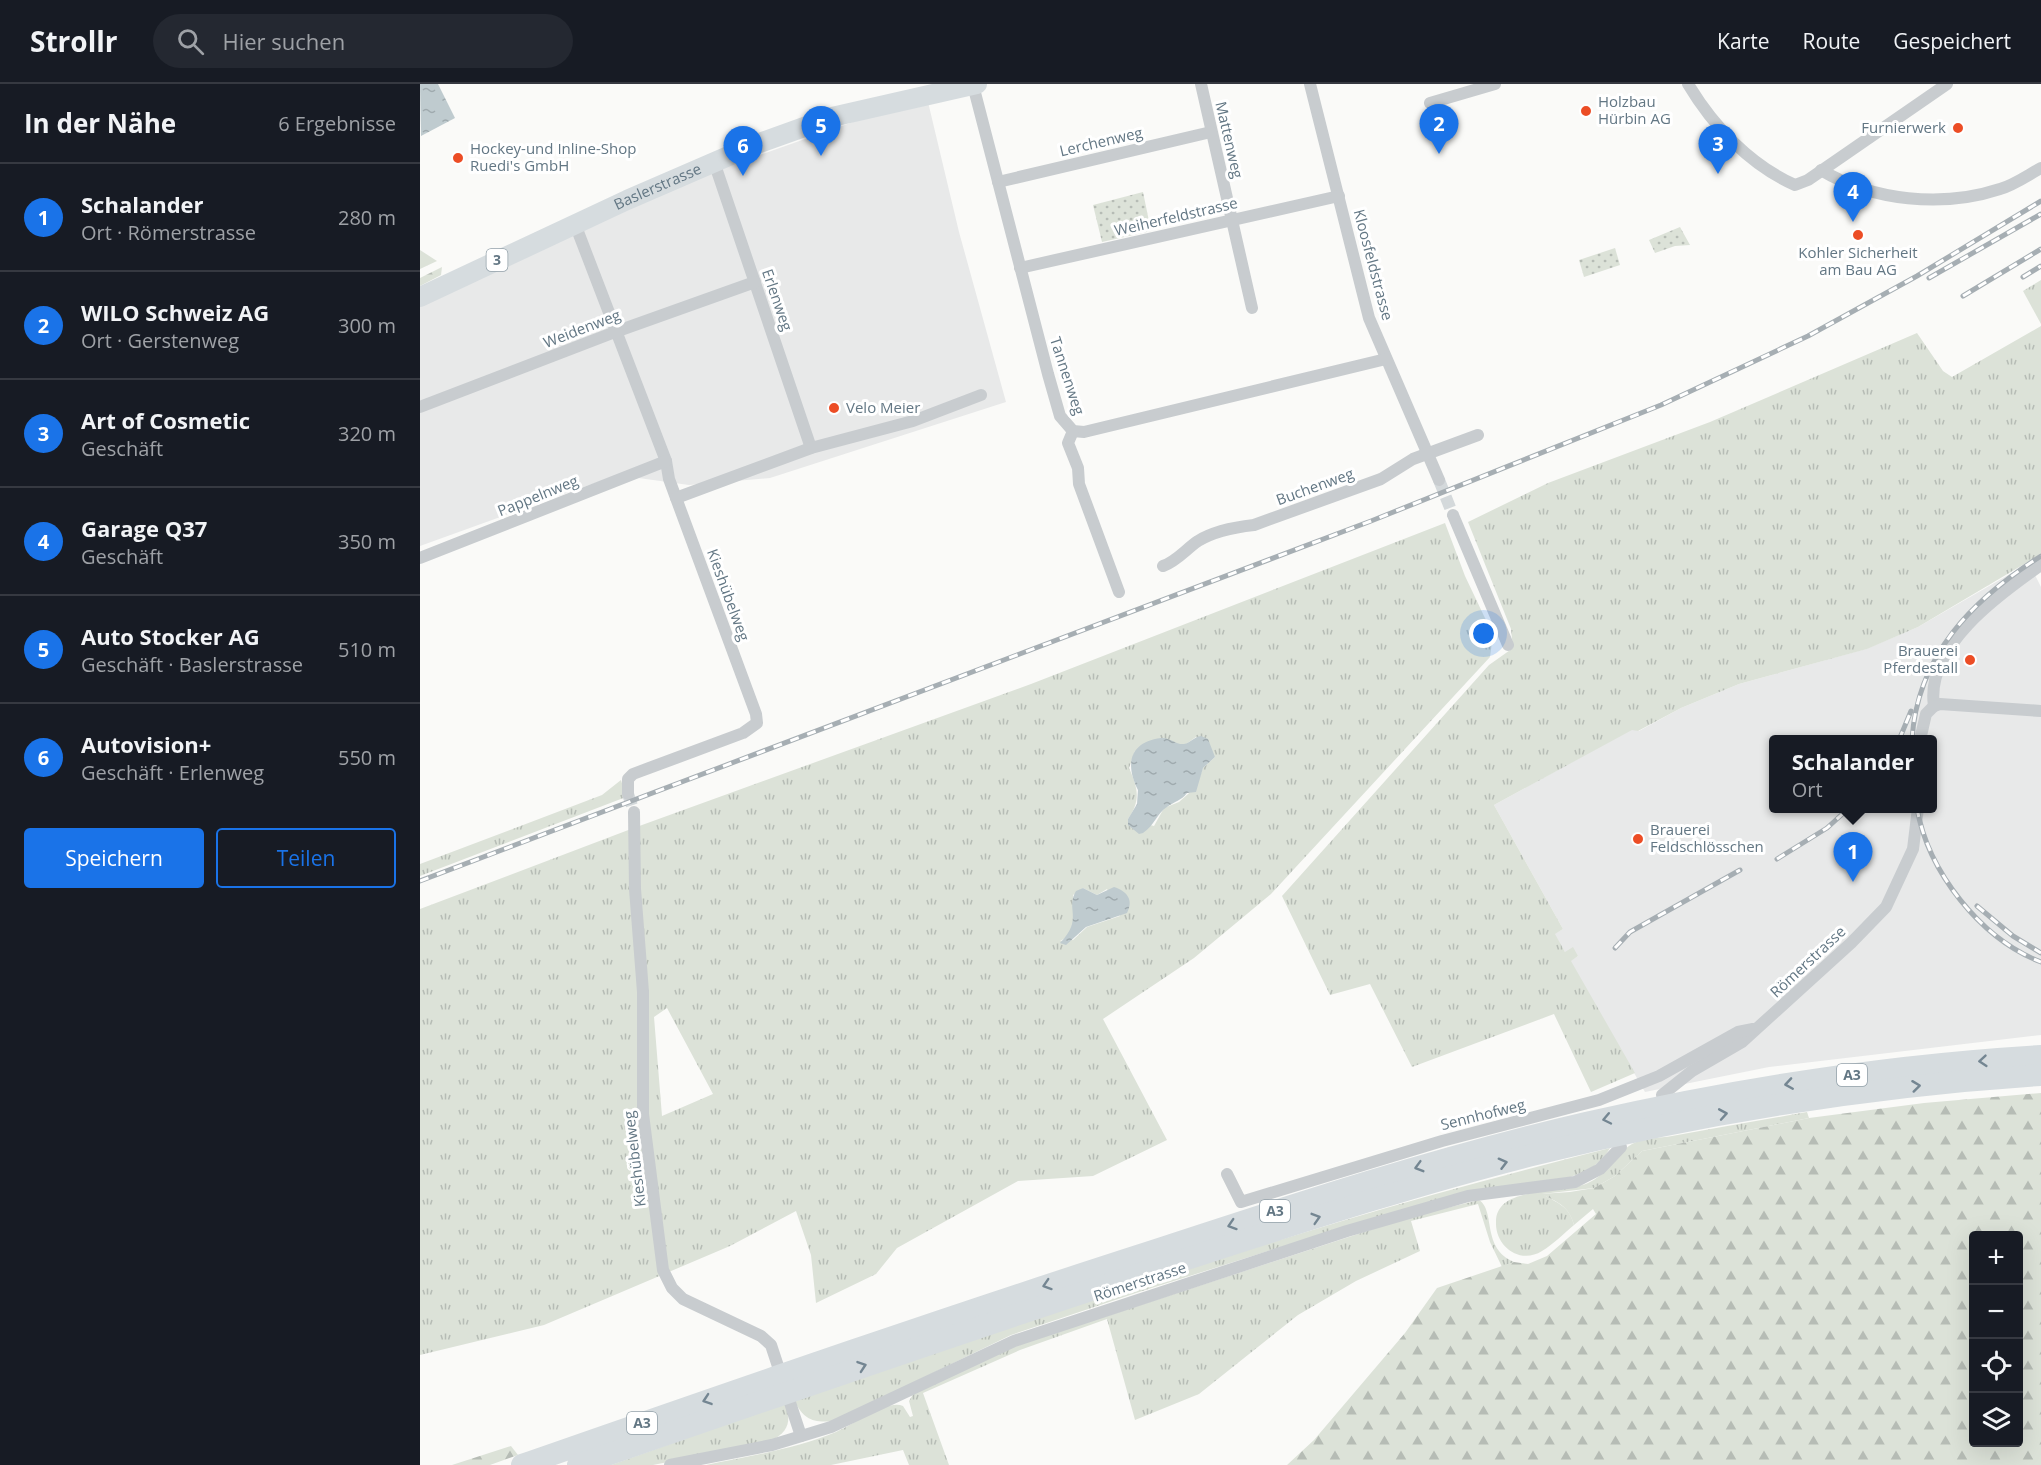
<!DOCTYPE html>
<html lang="de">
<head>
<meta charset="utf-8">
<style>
  body { margin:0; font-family:"Open Sans",sans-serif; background:#242831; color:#f1f3f6 }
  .controls { position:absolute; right:18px; bottom:18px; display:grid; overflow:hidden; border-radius:6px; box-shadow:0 6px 24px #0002 }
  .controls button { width:54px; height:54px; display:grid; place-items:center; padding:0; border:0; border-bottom:2px solid #363941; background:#171b24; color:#f1f3f6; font:30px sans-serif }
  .you { position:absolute; left:1064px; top:550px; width:21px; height:21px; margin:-15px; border:4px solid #fff; border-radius:50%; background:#1a73e8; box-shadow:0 0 0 9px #1a73e833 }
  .badge { display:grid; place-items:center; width:39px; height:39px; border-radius:50%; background:#1a73e8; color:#fff; font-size:20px; font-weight:700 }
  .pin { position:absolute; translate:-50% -50px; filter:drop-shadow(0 2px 3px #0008) }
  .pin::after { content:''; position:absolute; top:32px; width:21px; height:18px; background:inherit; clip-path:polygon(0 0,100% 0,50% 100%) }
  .popup { position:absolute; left:1349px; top:651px; width:168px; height:78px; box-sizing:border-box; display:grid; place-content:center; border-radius:6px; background:#171b24; filter:drop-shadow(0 2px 4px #0005); font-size:20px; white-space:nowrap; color:#9ea1a6 }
  .popup b { font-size:22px; color:#f1f3f6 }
  .popup::after { content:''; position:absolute; left:50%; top:100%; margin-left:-12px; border:12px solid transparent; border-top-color:#171b24 }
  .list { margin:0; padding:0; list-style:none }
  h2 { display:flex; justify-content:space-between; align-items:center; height:78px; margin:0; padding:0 24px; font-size:26px }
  h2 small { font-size:20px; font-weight:400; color:#9ea1a6 }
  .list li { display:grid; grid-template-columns:39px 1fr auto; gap:18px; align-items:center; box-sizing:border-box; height:108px; padding:0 24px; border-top:2px solid #363941 }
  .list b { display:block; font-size:22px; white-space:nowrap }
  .list p { margin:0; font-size:20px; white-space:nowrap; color:#9ea1a6 }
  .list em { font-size:20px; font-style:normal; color:#9ea1a6 }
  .actions { display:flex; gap:12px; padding:18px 24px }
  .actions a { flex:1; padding:14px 0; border:2px solid #1a73e8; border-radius:6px; text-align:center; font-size:21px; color:#1a73e8 }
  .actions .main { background:#1a73e8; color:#fff }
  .icon { flex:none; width:33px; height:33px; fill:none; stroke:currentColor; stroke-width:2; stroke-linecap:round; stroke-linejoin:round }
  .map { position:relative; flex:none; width:1621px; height:1381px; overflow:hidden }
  header { display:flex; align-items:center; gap:36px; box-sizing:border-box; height:84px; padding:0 30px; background:#171b24; border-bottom:2px solid #363941 }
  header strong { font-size:28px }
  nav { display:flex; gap:33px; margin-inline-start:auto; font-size:21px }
  .search { width:420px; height:54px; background:#242831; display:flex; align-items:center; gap:15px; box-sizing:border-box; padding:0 21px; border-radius:33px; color:#9ea1a6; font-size:22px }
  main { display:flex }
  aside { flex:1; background:#171b24 }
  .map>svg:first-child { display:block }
</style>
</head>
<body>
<header>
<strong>Strollr</strong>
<div class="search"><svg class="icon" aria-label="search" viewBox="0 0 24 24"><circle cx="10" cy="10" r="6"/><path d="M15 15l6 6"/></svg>Hier suchen</div>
<nav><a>Karte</a><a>Route</a><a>Gespeichert</a></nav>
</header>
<main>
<aside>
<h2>In der Nähe<small>6 Ergebnisse</small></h2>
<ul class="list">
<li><span class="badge">1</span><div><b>Schalander</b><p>Ort · Römerstrasse</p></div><em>280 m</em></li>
<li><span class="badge">2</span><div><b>WILO Schweiz AG</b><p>Ort · Gerstenweg</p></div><em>300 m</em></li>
<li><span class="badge">3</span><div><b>Art of Cosmetic</b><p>Geschäft</p></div><em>320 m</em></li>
<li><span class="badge">4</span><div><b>Garage Q37</b><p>Geschäft</p></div><em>350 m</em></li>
<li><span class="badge">5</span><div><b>Auto Stocker AG</b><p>Geschäft · Baslerstrasse</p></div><em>510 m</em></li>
<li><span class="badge">6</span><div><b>Autovision+</b><p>Geschäft · Erlenweg</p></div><em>550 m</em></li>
</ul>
<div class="actions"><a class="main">Speichern</a><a>Teilen</a></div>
</aside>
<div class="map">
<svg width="1621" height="1381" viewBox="0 0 1621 1381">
  <defs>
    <pattern id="grass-tufts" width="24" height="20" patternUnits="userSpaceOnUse" patternTransform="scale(1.5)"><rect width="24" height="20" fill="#dce2d8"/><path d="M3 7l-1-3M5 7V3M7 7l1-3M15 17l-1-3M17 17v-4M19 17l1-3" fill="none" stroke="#b6bcb5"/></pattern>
    <pattern id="forest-firs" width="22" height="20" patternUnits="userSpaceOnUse" patternTransform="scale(1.5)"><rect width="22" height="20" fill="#dce2d8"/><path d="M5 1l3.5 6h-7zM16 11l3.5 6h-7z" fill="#b6bcb5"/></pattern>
    <pattern id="park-dots" width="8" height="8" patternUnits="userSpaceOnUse" patternTransform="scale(1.5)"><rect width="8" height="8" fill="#dce2d8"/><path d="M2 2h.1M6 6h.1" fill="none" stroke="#b6bcb5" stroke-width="1.8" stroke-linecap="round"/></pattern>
    <pattern id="water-ripples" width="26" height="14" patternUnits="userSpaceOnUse" patternTransform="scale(1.5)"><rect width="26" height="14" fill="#bfcbcf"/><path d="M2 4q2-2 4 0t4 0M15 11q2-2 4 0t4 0" fill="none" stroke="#9faaae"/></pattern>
  </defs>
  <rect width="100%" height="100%" fill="#fafaf8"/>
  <g fill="#e8e9e9" fill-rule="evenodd">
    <path d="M 508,18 L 539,148 L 586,318 L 350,394 L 269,401 L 197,391 L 0,462 L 0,221 L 281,92 L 433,38 Z"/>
    <path d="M 1609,479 L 1621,503 L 1621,951 L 1349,983 L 1225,1008 L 1150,877 L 1158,872 L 1145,868 L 1134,850 L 1143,845 L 1074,721 L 1212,645 L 1219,647 L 1261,624 L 1319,600 L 1446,565 L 1498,543 ZM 1354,656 L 1512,656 L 1512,724 L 1354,724 Z"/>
  </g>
  <g fill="url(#grass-tufts)" fill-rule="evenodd">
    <path d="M 1621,196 L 1621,240 L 1603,207 Z"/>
    <path d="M 1621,242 L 1621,470 L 1498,543 L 1447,565 L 1319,600 L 1261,624 L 1218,647 L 1212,646 L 1074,721 L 1143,845 L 1135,850 L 1145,868 L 1153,863 L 1158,872 L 1151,877 L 1215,989 L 1171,1008 L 1134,930 L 992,983 L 950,900 L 910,911 L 862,812 L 1069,581 L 1093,564 L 1091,545 L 1048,438 L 1128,399 L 1290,338 L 1497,249 L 1523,287 L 1532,293 Z"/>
    <path d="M 1025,439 L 1045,492 L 1073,551 L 1070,573 L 851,810 L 774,874 L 683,935 L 747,1056 L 673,1092 L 598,1097 L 477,1164 L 456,1190 L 396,1219 L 391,1171 L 376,1127 L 310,1162 L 124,1241 L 0,1271 L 0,825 L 211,745 L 611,600 ZM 776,653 L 795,673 L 783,684 L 776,703 L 759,718 L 744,724 L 734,742 L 708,735 C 721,716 718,704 709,684 L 715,667 L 766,660 ZM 663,804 L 677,811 L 687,805 L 700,832 L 667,843 L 653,856 L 640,857 C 657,851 655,825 653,811 ZM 247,924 L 293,1010 L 242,1032 L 234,933 Z"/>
    <path d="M 201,696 L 206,713 L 0,792 L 0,780 L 182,711 Z"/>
    <path d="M 1387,1028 L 1389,1034 L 1222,1067 L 1195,1092 L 1174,1104 L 1122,1110 C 1137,1119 1149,1121 1154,1141 C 1144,1149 1134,1160 1122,1167 C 1100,1181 1075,1162 1076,1138 C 1076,1101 1141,1111 1168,1099 C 1187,1091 1195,1070 1212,1060 C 1222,1054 1241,1054 1252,1052 C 1297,1044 1342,1036 1387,1028 Z"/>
    <path d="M 1190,1064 C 1178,1085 1160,1090 1138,1097 L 924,1143 L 716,1209 L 591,1251 L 414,1337 C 393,1339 384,1336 374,1316 C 557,1255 738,1192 922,1137 C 1011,1110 1100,1087 1190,1064 Z"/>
    <path d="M 1059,1116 C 1076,1127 1061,1164 1094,1178 L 1082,1183 L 1070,1158 L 1058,1120 L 991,1137 L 1000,1167 L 936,1197 L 878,1231 L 779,1310 L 715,1336 L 687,1235 L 600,1266 L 503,1309 L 529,1381 L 489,1381 L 483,1366 L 411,1381 L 286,1381 C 329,1372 375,1365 416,1348 C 433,1341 467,1315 483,1322 L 490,1333 L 493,1332 L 489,1317 L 495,1307 L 598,1261 L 990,1133 Z"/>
    <path d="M 366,1319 C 371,1338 369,1347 351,1357 L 233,1381 L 191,1381 Z"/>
  </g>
  <g fill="url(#forest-firs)" fill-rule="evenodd">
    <path d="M 0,166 L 17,177 L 0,185 Z"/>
    <path d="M 22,183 L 21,191 L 0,202 L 0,194 Z"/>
    <path d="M 1621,1009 L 1621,1381 L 867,1381 L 894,1356 L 985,1249 L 1017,1204 L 1094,1178 L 1108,1180 L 1127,1172 L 1176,1130 L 1173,1125 L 1154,1141 C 1149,1122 1137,1117 1120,1110 L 1150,1108 L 1174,1104 L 1195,1092 L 1222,1067 L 1389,1034 L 1504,1019 ZM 1554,1152 L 1598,1152 L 1598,1358 L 1554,1358 Z"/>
    <path d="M 91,1362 L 98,1371 L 70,1381 L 32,1381 Z"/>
  </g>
  <g fill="url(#park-dots)">
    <path d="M 723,108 L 731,147 L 682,158 L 673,121 Z"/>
    <path d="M 1260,143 L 1270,161 L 1255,162 L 1235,169 L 1229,156 Z"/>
    <path d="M 1195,164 L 1200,181 L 1164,193 L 1159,176 Z"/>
  </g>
  <g fill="url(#water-ripples)">
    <path d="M 0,0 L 18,0 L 35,34 L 1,52 Z"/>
    <path d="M 781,652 L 788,655 L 795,673 L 783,684 L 776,708 L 767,709 C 761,717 755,717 747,723 C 738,728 734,742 723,749 L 719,750 L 708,741 L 708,735 L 717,720 L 718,706 C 705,681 709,658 741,654 C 750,653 756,661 764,660 C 770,659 774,653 781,652 Z"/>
    <path d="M 694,803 C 707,807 714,816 707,829 L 666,843 L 646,861 L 640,859 C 664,835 645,825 656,807 L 663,804 L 677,811 Z"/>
  </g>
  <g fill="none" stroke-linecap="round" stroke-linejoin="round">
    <g stroke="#d4d9db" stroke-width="12" stroke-dasharray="12 6" stroke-linecap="butt">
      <path d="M 1019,396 L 1033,431"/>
      <path d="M 208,710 L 214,728"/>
    </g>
    <g stroke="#c8cccf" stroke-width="12">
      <path d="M 781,0 L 832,224"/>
      <path d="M 890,0 L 949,234 L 1019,396"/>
      <path d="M 1268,0 C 1293,42 1330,81 1375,101 L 1388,96 L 1527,0"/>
      <path d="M 553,1 L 628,290 L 640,332 L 653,347 L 664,348 L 966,275"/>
      <path d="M 1010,19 L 1075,0"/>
      <path d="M 294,78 L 391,364"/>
      <path d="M 1401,86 C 1453,117 1522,124 1580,105 C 1594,101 1608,91 1621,84"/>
      <path d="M 578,98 L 791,48"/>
      <path d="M 155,140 L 246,377 L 249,395 L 336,630 L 337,639 L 323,649 L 213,690 L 208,695 L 208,710"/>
      <path d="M 600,184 L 919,112"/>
      <path d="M 0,323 L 195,248 L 335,198"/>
      <path d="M 653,347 L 648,359 L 658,384 L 659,400 L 699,508"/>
      <path d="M 256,414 L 391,364 L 493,337 L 561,311"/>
      <path d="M 1033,431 L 1088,561"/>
      <path d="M 0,474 L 246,377"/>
      <path d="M 743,482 C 757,477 766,465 778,457 C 794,447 816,443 834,441 L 961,395 L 993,375 L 1058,351"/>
      <path d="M 1514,622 C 1505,563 1578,511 1621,481"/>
      <path d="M 1514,622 L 1520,620 L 1621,627"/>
      <path d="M 1500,656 L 1506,630 L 1514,622"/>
      <path d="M 214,728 L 215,805 L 223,908 L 223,1030 L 243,1186 L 252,1204 L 263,1215 L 341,1252 L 351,1261 L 381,1352"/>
      <path d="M 1242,1011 L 1272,987 L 1322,958 L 1431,859 L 1466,823 L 1493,765 L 1498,724"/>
      <path d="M 807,1090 L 821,1118 L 1022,1057 L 1179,1016 L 1239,992 L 1318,948 L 1333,945"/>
      <path d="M 250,1381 L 352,1361 L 411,1343 L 594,1257 L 927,1147 L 1048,1112 L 1155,1098 L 1180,1085 L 1201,1063"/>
    </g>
    <path stroke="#d6dcdf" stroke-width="20" id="s1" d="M 0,213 L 207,116 L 334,61 L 412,33 L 557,0"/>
    <g stroke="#d6dcdf" stroke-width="22">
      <path d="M 102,1381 C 312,1308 521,1235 733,1167 C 876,1120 1019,1073 1166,1039 C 1315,1005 1468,981 1621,972"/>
      <path d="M 158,1381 C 348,1315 538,1249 729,1187 C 857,1146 985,1103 1116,1070 C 1282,1029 1451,1002 1621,991"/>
    </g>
    <defs>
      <g id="rail">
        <path d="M 1603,193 L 1621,182"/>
        <path d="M 1509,194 L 1621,130"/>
        <path d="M 1543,212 L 1621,165"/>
        <path d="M 1479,656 L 1491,627"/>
        <path d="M 1492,656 C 1497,571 1553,515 1621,472"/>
        <path d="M 1497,724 C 1508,788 1561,855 1621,878"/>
        <path d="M 1357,775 L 1407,744 L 1429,724"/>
        <path d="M 0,797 L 951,437 L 1241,321 L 1388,252 L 1497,192 L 1621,117"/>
        <path d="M 1557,822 L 1593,852 L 1621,869"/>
        <path d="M 1195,864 L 1210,848 L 1320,786"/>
      </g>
    </defs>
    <use href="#rail" stroke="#a6aeb3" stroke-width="5"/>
    <use href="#rail" stroke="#fff" stroke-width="3" stroke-dasharray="9" stroke-linecap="butt"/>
  </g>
  <defs><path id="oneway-chevron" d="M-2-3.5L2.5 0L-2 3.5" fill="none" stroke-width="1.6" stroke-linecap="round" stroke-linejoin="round" transform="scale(1.5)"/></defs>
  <g stroke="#748692">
    <use href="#oneway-chevron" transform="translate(1563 977) rotate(175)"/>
    <use href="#oneway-chevron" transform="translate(1369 1000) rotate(171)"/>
    <use href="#oneway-chevron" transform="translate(1496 1002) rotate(-7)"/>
    <use href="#oneway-chevron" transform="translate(1303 1030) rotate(-10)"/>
    <use href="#oneway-chevron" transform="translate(1187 1035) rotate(168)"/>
    <use href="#oneway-chevron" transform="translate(1083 1079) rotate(-15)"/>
    <use href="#oneway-chevron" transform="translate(999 1083) rotate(164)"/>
    <use href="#oneway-chevron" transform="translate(896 1134) rotate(-17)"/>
    <use href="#oneway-chevron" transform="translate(812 1141) rotate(162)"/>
    <use href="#oneway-chevron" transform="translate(627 1201) rotate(162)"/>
    <use href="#oneway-chevron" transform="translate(442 1282) rotate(-19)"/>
    <use href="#oneway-chevron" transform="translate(287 1316) rotate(161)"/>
  </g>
  <g fill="#ec4d25" stroke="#fff" stroke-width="2">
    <circle cx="1166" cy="27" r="6"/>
    <circle cx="1538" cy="44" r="6"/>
    <circle cx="38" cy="74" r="6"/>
    <circle cx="1438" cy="151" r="6"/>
    <circle cx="414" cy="324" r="6"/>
    <circle cx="1550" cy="576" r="6"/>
    <circle cx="1218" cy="755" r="6"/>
  </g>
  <g text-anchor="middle" stroke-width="6" stroke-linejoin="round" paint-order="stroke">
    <g fill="#fff" stroke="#92a0a9" stroke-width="1.5">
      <rect x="66.5" y="165" width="21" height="22" rx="4.5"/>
      <rect x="1417" y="980" width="30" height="22" rx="4.5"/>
      <rect x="840" y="1116" width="30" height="22" rx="4.5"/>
      <rect x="207" y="1328" width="30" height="22" rx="4.5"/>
    </g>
    <g font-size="14" font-weight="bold" fill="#637784">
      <text x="77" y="181">3</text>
      <text x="1432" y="996">A3</text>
      <text x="855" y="1132">A3</text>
      <text x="222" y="1344">A3</text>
    </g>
    <g font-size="15" fill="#637784" stroke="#fff" text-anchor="start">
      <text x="1178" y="23">Holzbau<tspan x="1178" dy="17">Hürbin AG</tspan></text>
      <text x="1526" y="49" text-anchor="end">Furnierwerk</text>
      <text x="50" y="70">Hockey-und Inline-Shop<tspan x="50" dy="17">Ruedi's GmbH</tspan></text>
      <text x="1438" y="174" text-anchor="middle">Kohler Sicherheit<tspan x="1438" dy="17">am Bau AG</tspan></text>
      <text x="426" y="329">Velo Meier</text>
      <text x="1538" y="572" text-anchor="end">Brauerei<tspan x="1538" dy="17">Pferdestall</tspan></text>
      <text x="1230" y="751">Brauerei<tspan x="1230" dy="17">Feldschlösschen</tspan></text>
    </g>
    <g font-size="15" fill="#637784" stroke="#fff">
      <text transform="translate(809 56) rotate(77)" y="5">Mattenweg</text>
      <text transform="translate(681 58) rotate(-13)" y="5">Lerchenweg</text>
      <text dy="5" stroke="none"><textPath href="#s1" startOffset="262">Baslerstrasse</textPath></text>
      <text transform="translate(756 133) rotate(-13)" y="5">Weiherfeldstrasse</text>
      <text transform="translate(953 181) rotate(75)" y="5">Kloosfeldstrasse</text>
      <text transform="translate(357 216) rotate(71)" y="5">Erlenweg</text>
      <text transform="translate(162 245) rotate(-21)" y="5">Weidenweg</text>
      <text transform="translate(647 292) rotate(72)" y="5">Tannenweg</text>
      <text transform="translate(895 403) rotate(-20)" y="5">Buchenweg</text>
      <text transform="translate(118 412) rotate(-22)" y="5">Pappelnweg</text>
      <text transform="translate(308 511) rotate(70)" y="5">Kieshübelweg</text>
      <text transform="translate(1388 878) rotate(-43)" y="5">Römerstrasse</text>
      <text transform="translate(1063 1031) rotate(-14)" y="5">Sennhofweg</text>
      <text transform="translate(215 1075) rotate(-97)" y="5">Kieshübelweg</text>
      <text transform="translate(720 1198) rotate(-18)" y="5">Römerstrasse</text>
    </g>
  </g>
</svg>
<div class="controls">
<button>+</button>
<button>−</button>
<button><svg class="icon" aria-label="locate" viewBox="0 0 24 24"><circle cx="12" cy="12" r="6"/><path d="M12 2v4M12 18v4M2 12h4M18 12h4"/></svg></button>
<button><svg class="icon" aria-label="layers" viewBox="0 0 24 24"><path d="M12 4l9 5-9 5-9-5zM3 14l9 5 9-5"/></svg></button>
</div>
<div class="you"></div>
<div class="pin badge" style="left:1433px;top:798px">1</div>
<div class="popup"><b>Schalander</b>Ort</div>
<div class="pin badge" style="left:1019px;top:70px">2</div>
<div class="pin badge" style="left:1298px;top:90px">3</div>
<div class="pin badge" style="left:1433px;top:138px">4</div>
<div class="pin badge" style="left:401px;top:72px">5</div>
<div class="pin badge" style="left:323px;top:92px">6</div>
</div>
</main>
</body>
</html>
